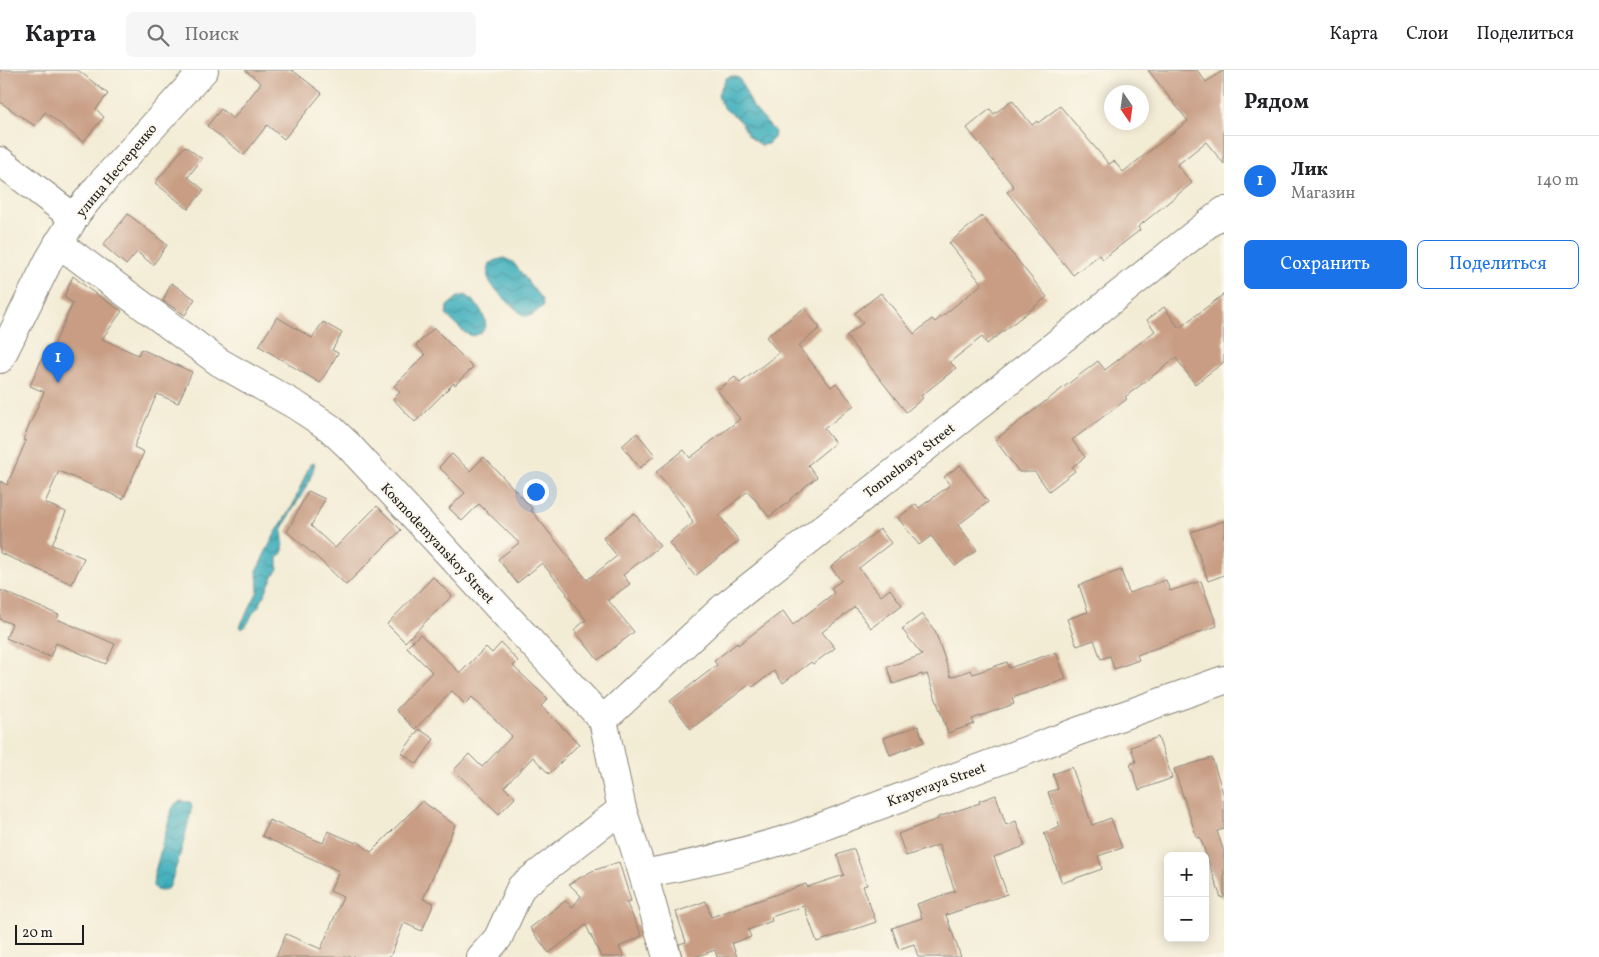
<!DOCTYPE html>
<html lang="ru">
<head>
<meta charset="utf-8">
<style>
  body { margin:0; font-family:Vollkorn,serif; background:#f6f6f6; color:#202124 }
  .controls { position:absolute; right:15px; bottom:15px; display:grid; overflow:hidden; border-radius:8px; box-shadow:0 2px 12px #0003 }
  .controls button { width:45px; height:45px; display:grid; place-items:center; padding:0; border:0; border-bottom:1px solid #e0e0e0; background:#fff; color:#202124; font:25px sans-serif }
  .compass { position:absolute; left:1104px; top:15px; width:45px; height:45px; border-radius:50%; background:#fff; box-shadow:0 2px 12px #0003; rotate:167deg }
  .scale { position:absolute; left:15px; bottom:12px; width:69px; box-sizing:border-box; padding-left:5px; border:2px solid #1c1c1c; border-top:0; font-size:14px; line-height:18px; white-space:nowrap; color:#1c1c1c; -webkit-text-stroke:4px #fbf7ec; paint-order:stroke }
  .you { position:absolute; left:535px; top:421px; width:18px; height:18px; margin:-12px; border:4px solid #fff; border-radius:50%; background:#1a73e8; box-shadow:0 0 0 8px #1a73e833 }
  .badge { display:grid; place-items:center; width:32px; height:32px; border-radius:50%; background:#1a73e8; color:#fff; font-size:16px; font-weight:700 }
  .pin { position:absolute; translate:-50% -41px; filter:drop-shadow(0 1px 2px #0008) }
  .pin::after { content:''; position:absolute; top:26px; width:18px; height:15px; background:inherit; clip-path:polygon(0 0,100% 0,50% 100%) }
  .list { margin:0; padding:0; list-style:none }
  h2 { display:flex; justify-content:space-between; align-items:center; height:65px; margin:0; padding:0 20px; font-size:21px }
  h2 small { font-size:16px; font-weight:400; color:#757577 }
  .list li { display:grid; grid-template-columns:32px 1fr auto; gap:15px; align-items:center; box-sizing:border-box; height:90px; padding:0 20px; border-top:1px solid #e0e0e0 }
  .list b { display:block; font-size:19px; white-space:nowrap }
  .list p { margin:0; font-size:16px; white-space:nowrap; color:#757577 }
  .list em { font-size:16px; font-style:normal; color:#757577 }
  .actions { display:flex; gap:10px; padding:15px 20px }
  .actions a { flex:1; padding:11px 0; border:1px solid #1a73e8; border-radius:8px; text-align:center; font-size:18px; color:#1a73e8 }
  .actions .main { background:#1a73e8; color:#fff }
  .icon { flex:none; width:28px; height:28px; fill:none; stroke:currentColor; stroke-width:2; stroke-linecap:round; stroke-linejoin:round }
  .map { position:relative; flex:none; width:1224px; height:887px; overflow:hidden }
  header { display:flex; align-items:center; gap:30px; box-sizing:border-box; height:70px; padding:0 25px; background:#fff; border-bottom:1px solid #e0e0e0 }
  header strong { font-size:24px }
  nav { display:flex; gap:28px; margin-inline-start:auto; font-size:18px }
  .search { width:350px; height:45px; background:#f6f6f6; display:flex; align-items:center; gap:12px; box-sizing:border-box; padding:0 18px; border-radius:8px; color:#757577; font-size:19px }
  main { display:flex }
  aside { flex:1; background:#fff }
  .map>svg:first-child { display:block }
</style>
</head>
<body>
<header>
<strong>Карта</strong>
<div class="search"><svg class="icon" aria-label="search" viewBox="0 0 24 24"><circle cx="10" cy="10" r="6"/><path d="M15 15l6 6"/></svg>Поиск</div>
<nav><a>Карта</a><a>Слои</a><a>Поделиться</a></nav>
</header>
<main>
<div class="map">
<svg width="1224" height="887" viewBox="0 0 1224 887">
  <defs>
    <pattern id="water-waves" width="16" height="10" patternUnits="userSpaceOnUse" patternTransform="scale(1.25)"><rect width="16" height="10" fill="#40afbc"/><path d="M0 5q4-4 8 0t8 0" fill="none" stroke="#358e98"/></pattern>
  </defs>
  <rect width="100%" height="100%" fill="#fbf7ec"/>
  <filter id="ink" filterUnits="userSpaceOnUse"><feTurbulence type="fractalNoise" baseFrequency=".02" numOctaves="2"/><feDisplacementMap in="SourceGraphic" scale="10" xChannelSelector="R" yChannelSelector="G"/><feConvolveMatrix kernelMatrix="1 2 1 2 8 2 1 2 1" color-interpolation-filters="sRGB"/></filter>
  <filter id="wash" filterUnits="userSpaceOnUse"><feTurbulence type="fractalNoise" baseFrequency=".0096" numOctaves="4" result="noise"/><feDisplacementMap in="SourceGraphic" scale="20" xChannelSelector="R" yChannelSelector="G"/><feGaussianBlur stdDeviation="1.12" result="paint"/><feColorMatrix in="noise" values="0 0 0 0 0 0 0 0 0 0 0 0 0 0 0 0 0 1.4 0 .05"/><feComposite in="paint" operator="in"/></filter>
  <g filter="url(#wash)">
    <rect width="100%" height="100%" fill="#f3ecd5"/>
    <g fill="url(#water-waves)" stroke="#2e666c">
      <path d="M 732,6 L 739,8 L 753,37 L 775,62 L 774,68 L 768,74 L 761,75 C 755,71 749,68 746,61 C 743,58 743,54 740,51 C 729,39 723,44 718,24 L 726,8 Z"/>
      <path d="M 504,188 L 513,192 L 542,230 L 543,236 L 532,245 L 524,246 C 514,237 491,219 488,207 C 487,203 489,198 489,194 L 497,190 Z"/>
      <path d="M 466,225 C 478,234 484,242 486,256 L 481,263 L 473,266 L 465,263 L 446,245 L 447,236 L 458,227 Z"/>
      <path d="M 315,393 C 310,417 294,434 284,456 C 279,467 289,478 278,488 L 278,499 C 270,509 266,523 260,534 C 259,537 255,540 253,543 C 249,550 249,554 242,559 L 240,556 L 258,521 L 257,501 L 264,485 L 275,464 L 293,435 L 310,394 Z"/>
      <path d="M 181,731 L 190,732 L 192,737 L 182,778 L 170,816 C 165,821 163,822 156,820 L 153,816 L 154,805 L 172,739 L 176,733 Z"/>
    </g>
    <g id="blocks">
      <g fill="#c89d84">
        <path d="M 0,0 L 78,0 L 108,24 L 96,39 L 104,47 L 83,72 L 45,42 L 35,56 L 0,32 Z"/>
        <path d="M 245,0 L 292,0 L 322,23 L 284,69 L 267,55 L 244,85 L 207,56 L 221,39 L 233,49 L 261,13 Z"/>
        <path d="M 1148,0 L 1197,0 L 1206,12 L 1224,0 L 1224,94 L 1206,72 L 1177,95 L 1192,113 L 1138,157 L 1140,160 L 1103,189 L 1099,185 L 1073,205 L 1007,122 L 1014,117 L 967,58 L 990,39 L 994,44 L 1012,30 L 1032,55 L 1037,51 L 1038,53 L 1060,36 L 1109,94 L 1114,91 L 1123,102 L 1188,51 Z"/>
        <path d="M 185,76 L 202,89 L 188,107 L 204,120 L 188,139 L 155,113 Z"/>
        <path d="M 128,144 L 167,175 L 153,195 L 137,182 L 126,195 L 103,175 Z"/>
        <path d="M 982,146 L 1047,227 L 987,274 L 982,267 L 950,292 L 956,298 L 921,326 L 923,328 L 906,342 L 846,266 L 863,253 L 855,243 L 881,223 L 914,264 L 932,249 L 935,252 L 982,214 L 949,173 Z"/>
        <path d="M 73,206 L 90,220 L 122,241 L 102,269 L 138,285 L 141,279 L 192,302 L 178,333 L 157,324 L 134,377 L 144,382 L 123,429 L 59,401 L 45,433 L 66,442 L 52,475 L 84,488 L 72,514 L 0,483 L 0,411 L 7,415 L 26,371 L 23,370 L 44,322 L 30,316 L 47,277 L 52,279 L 73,233 L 64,227 Z"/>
        <path d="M 171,213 L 195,229 L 185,245 L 163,231 Z"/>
        <path d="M 1224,224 L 1224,292 L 1195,314 L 1176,288 L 1125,327 L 1127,329 L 1072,370 L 1085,387 L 1072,397 L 1075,401 L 1049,421 L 1035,402 L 1019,402 L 995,370 L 1098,291 L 1105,300 L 1155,261 L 1147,250 L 1164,237 L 1179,258 Z"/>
        <path d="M 804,238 L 820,258 L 798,276 L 831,317 L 836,313 L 854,335 L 824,359 L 835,373 L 808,395 L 817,407 L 790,429 L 791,430 L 769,447 L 748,421 L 719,445 L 739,471 L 695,506 L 669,473 L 693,453 L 685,438 L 656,402 L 684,380 L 690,388 L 740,349 L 717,320 L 735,307 L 740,313 L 779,283 L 766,267 Z"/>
        <path d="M 277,247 L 312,268 L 323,252 L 342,263 L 332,280 L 338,283 L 320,313 L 259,276 Z"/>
        <path d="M 434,258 L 473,297 L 455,315 L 454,313 L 415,352 L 393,329 L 400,322 L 394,316 L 425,285 L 416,275 Z"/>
        <path d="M 637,363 L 655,385 L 640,398 L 622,376 Z"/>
        <path d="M 452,384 L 470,401 L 484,387 L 532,438 L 531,440 L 587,510 L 617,486 L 603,468 L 634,443 L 660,476 L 623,505 L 630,514 L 608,530 L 634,562 L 598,590 L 574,560 L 586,550 L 566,524 L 567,523 L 542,493 L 517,513 L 498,489 L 519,473 L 479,434 L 462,451 L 449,438 L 465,423 L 439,397 Z"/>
        <path d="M 960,395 L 988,432 L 958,455 L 977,480 L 955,496 L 931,466 L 919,475 L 898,448 L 916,434 L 919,438 L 950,415 L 944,407 Z"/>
        <path d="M 308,421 L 325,429 L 311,456 L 335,478 L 377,436 L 401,460 L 346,515 L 320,490 L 287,462 Z"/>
        <path d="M 1224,451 L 1224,505 L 1208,511 L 1191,462 Z"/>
        <path d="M 880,459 L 891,473 L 859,498 L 881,526 L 890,519 L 902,535 L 871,558 L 855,537 L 822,562 L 835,578 L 813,594 L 811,592 L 783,613 L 774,601 L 753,617 L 750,614 L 691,659 L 670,631 L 717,595 L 714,591 L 737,573 L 738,575 L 783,541 L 793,555 L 834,523 L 831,518 L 841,511 L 831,497 Z"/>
        <path d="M 1121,500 L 1129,523 L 1166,510 L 1170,521 L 1201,511 L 1217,556 L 1137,585 L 1139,590 L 1114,599 L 1110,586 L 1101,589 L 1094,570 L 1077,576 L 1067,549 L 1088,542 L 1079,515 Z"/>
        <path d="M 433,507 L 452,526 L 405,572 L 387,554 Z"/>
        <path d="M 0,520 L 59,545 L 57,549 L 115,574 L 106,594 L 56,573 L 50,587 L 6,568 L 12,554 L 0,549 Z"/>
        <path d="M 922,544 L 935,561 L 951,607 L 971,600 L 973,604 L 1007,592 L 1009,598 L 1056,582 L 1066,609 L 1012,628 L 1014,634 L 972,649 L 974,654 L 948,663 L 927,604 L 922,606 L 922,604 L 893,614 L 887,597 L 922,585 L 902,559 Z"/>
        <path d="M 420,564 L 460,603 L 486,577 L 492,583 L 501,573 L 518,591 L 513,596 L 548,629 L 541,636 L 579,674 L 549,704 L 533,687 L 504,717 L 515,728 L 499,744 L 454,700 L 469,684 L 482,697 L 512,666 L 472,627 L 465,634 L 452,621 L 415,659 L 396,640 L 432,602 L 407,577 Z"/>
        <path d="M 918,656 L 924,672 L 890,685 L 884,668 Z"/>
        <path d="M 419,659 L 434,669 L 417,694 L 402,683 Z"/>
        <path d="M 1158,667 L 1172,708 L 1139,720 L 1130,694 L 1136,692 L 1131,677 Z"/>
        <path d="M 1212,688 L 1224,726 L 1224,759 L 1217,761 L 1224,782 L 1224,827 L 1221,828 L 1200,767 L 1197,768 L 1174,699 Z"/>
        <path d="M 1072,697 L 1092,755 L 1111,748 L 1122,778 L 1098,786 L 1102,799 L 1062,813 L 1044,763 L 1060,757 L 1048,722 L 1058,719 L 1053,704 Z"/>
        <path d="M 996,725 L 1006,755 L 1016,751 L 1025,776 L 994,787 L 1007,824 L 946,845 L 961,887 L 918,887 L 914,874 L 899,879 L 892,858 L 922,848 L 917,834 L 955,821 L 939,775 L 906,786 L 898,764 L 938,749 L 938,747 L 980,733 L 979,731 Z"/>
        <path d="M 422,731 L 455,755 L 423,829 L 434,833 L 422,861 L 404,853 L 390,887 L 276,887 L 286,864 L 321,879 L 343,827 L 330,821 L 339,801 L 262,766 L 269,750 L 323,773 L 328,761 L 356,773 L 357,771 L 371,782 Z"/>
        <path d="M 854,779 L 867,815 L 863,816 L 876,852 L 817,872 L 804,836 L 771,847 L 772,851 L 748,860 L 751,867 L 732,873 L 737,887 L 717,887 L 715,880 L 695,887 L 682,887 L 679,874 L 686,872 L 676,842 L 706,831 L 711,847 L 806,814 L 807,817 L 844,805 L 837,785 Z"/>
        <path d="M 619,792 L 631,831 L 626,832 L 642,866 L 619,877 L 624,887 L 601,887 L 586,855 L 549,883 L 530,858 L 565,831 L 573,837 L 581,826 L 569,814 L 592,801 Z"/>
      </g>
    </g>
  </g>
  <g filter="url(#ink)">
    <use href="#blocks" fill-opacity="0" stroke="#888478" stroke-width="1"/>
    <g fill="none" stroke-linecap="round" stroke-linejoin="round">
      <defs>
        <g id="minor">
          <path d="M 0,91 L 74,148"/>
          <path d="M 58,173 L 219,292 L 297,336 L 330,358 L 349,376 L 603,650 L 622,739 L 643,804 L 667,887"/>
          <path d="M 0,289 L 49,190 L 77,143 L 98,117 L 204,0"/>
          <path d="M 603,650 L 723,538 L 1224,141"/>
          <path d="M 643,804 C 696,794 747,782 797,766 L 1079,661 L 1224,610"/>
          <path d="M 481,887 L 498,868 L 521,817 L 622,739"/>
        </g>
      </defs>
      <use href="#minor" stroke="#888478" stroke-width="30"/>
      <use href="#minor" stroke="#fff" stroke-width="28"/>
    </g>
  </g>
  <g text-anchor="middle" stroke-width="4" stroke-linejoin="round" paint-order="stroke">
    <g font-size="14" fill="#1c1c1c" stroke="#fbf7ec">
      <text transform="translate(116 100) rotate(-50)" y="5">улица Нестеренко</text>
      <text transform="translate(909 390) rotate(-38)" y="5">Tonnelnaya Street</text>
      <text transform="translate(438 473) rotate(47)" y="5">Kosmodemyanskoy Street</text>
      <text transform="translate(936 714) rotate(-20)" y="5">Krayevaya Street</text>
    </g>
  </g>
</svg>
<div class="controls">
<button>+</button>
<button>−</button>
</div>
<svg class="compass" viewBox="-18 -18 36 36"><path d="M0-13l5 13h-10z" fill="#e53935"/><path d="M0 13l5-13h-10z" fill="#757577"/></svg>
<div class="scale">20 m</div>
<div class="you"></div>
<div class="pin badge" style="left:58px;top:313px">1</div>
</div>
<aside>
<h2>Рядом<small></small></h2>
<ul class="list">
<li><span class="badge">1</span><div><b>Лик</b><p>Магазин</p></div><em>140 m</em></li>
</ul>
<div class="actions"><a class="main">Сохранить</a><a>Поделиться</a></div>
</aside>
</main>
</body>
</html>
